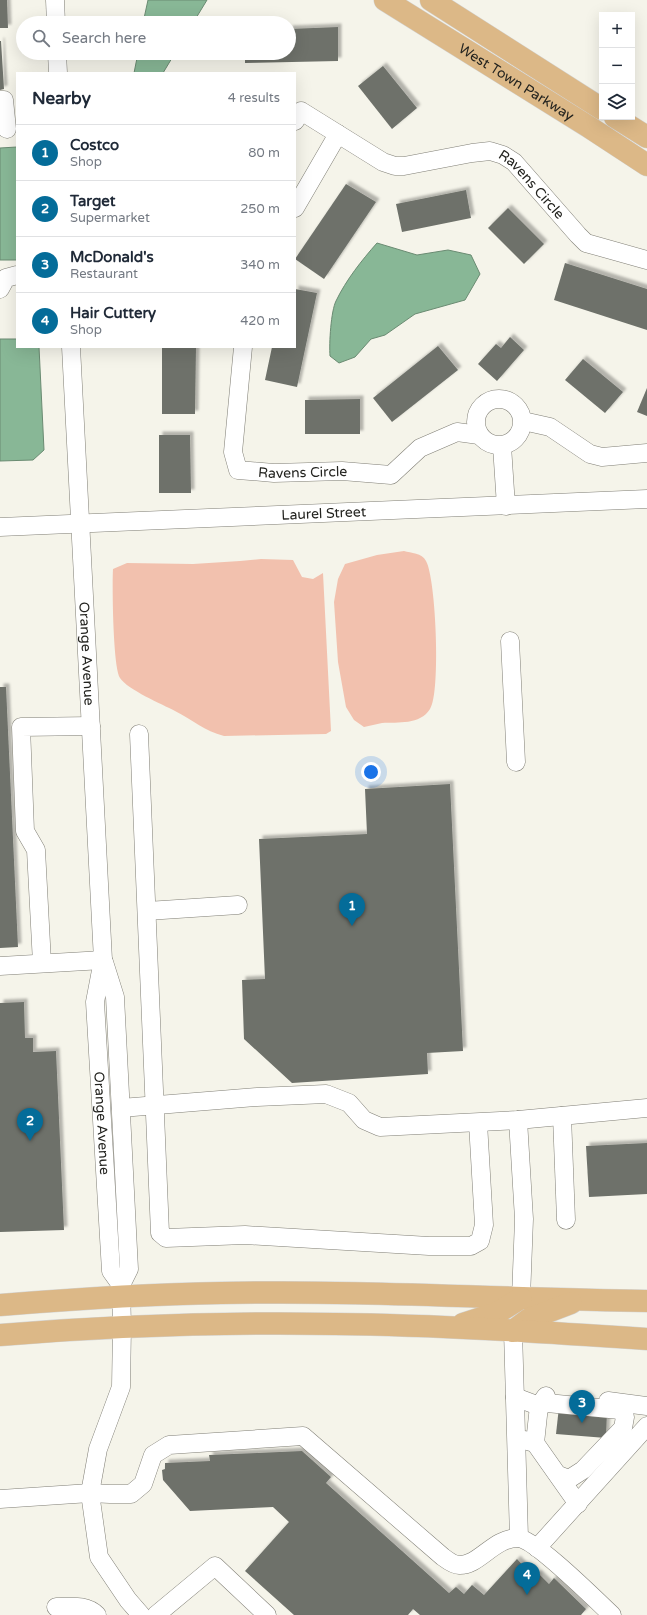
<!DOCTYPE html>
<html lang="en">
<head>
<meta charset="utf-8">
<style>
  body { margin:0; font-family:"Varela Round",sans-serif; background:#f2f2f3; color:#1f2937 }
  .controls { position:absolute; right:12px; top:12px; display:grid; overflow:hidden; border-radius:0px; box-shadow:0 4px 16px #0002 }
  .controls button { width:36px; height:36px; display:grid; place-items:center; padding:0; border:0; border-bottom:1px solid #e0e1e3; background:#fff; color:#1f2937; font:20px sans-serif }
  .you { position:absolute; left:371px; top:772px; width:14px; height:14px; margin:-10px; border:3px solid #fff; border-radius:50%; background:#1a73e8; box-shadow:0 0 0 6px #1a73e833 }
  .badge { display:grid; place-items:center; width:26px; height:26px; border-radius:50%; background:#046c99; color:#fff; font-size:13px; font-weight:700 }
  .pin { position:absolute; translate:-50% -33px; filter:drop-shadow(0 1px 2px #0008) }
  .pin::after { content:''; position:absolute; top:21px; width:14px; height:12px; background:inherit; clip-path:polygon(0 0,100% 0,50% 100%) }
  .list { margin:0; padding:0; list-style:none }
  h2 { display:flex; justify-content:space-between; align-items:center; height:52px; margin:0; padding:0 16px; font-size:17px }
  h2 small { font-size:13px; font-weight:400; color:#747a83 }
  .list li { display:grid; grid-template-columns:26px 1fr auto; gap:12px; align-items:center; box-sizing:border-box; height:56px; padding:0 16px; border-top:1px solid #e0e1e3 }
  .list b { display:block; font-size:15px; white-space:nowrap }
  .list p { margin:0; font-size:13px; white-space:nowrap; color:#747a83 }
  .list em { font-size:13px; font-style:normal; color:#747a83 }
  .icon { flex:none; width:22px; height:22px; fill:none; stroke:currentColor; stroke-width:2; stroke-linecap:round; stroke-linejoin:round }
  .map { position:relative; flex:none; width:647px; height:1615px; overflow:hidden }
  .search { position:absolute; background:#fff; box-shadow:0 4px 16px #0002; left:16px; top:16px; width:280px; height:44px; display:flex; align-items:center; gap:10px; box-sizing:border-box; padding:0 14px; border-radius:22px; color:#747a83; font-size:15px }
  .panel { position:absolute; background:#fff; box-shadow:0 4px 16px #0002; left:16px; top:72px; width:280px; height:276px; border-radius:0px }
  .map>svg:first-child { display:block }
</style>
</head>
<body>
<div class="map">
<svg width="647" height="1615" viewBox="0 0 647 1615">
  <defs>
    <filter id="shadow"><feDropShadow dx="3.5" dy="-3.5" stdDeviation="1" flood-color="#0004"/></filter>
  </defs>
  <rect width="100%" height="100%" fill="#f5f4ea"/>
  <g fill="#f2c1ae">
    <path d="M 404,551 C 411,553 422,553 426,561 C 436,578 441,694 430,709 C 420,725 398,722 382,723 C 376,724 370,726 364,727 L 354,720 L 346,707 L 338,662 L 334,602 L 338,579 L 345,564 L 377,555 Z"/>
    <path d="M 261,559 L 293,560 L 302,577 L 313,579 L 323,573 L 331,731 L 326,734 L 224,736 C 204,731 193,720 175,711 C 162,704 128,690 120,678 C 113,668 112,586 113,569 L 127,563 L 193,564 L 240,561 Z"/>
  </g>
  <g fill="#88b796" stroke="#6a8b72">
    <path d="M 148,0 L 207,0 L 193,23 L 143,23 Z"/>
    <path d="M 138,53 L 175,53 L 163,73 L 134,73 Z"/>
    <path d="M 17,147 L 17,260 L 0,260 L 0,148 Z"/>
    <path d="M 377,243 L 417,255 L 448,250 L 471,255 L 480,274 L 465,300 L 415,314 L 385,335 L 371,339 L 355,357 L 339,363 L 330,356 C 329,343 331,311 336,301 C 346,280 362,260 377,243 Z"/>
    <path d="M 0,339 L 17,339 L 17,347 L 39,347 L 44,450 L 33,460 L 0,461 Z"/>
  </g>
  <g fill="#6e716a" filter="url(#shadow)">
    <path d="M 0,0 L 7,0 L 8,28 L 0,28 Z"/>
    <path d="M 338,27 L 338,61 L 245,63 L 245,53 L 289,53 L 289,29 Z"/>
    <path d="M 0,41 L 1,41 L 4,89 L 0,90 Z"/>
    <path d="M 383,66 L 417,108 L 392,129 L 358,86 Z"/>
    <path d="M 346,184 L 376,202 L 324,279 L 295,259 Z"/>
    <path d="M 466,190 L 471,218 L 402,232 L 396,204 Z"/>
    <path d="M 508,208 L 544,244 L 524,264 L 488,228 Z"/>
    <path d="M 565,263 L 647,289 L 647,330 L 554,300 Z"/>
    <path d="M 295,289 L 317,293 L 297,387 L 265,380 L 272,347 L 295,347 Z"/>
    <path d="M 510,337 L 524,350 L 497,381 L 478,364 L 496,344 L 501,348 Z"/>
    <path d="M 438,346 L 458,370 L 392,422 L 373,398 Z"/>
    <path d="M 162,347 L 196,347 L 195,414 L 162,414 Z"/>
    <path d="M 583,359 L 623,392 L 605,413 L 565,380 Z"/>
    <path d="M 647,388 L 647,416 L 637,412 Z"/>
    <path d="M 360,399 L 360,434 L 305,434 L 305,400 Z"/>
    <path d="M 159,435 L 190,435 L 191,493 L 159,493 Z"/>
    <path d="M 0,687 L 6,687 L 18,947 L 0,948 Z"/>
    <path d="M 450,784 L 463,1051 L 427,1053 L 428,1074 L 292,1083 L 244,1039 L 242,980 L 265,979 L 259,839 L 367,834 L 365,789 Z"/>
    <path d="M 24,1002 L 25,1038 L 33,1038 L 33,1052 L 56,1051 L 64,1230 L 0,1232 L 0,1003 Z"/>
    <path d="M 647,1143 L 647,1194 L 589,1197 L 586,1146 Z"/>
    <path d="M 559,1407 L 607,1411 L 606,1438 L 556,1434 Z"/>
    <path d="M 302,1451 L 331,1477 L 326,1483 L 449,1593 L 456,1587 L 464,1594 L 472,1585 L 484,1595 L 517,1559 L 534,1577 L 538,1573 L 549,1584 L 554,1578 L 586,1609 L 581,1615 L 420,1615 L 413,1609 L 408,1615 L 294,1615 L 245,1571 L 289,1522 L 273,1507 L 190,1511 L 163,1480 L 162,1470 L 165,1469 L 165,1463 L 210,1461 L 209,1455 Z"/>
  </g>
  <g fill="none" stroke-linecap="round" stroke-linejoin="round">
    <defs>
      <g id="minor">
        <path d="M 55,0 L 56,23"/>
        <path d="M 57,53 L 58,73"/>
        <path d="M 0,100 L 4,100 L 7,129"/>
        <path id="s1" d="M 295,121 L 301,111 L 383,162 L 395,166 L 404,166 L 472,153 L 490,151 L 503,155 L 514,162 L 578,235 L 586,243 L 647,260"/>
        <path d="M 295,208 L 338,134"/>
        <path d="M 0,289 L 6,278 L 17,275"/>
        <path id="s2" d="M 71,347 L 103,960 L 95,1002 L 111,1271 L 121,1285"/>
        <path id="s3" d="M 243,347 L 233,452 L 238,470 L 274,473 L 342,471 L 391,475 L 420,448 L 457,432 L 479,435"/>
        <circle cx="499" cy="422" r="23"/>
        <path d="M 523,421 L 550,427 L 590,454 L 602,457 L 647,453"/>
        <path d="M 502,446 L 506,506"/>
        <path id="s4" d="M 0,527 L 647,499"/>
        <path d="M 510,641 L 516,762"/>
        <path d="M 139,734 L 160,1233 L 166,1238 L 245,1235 L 429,1246 L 471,1246 L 480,1241 L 484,1225 L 478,1123"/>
        <path d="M 147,911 L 238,905"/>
        <path d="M 104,962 L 115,997 L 129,1269 L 121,1285 L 122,1327 L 121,1387 L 98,1449 L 90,1493 L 99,1557 L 128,1600 L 141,1615"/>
        <path d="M 42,963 L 36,850 L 25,831 L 21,727 L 91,726"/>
        <path d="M 0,966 L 103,960"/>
        <path d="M 121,1108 L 257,1097 L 326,1094 L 349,1103 L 364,1120 L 380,1127 L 518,1120 L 647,1108"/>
        <path d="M 562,1116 L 566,1220"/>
        <path d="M 518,1120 L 524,1219 L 521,1298"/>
        <path d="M 513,1331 L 519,1538"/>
        <path d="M 515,1397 L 539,1406 L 547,1403 L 620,1410 L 625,1417 L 623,1428 L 583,1470 L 569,1479 L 558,1475"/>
        <path d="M 608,1401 L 647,1406"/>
        <path d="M 524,1440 L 535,1443 L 578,1504"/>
        <path d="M 535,1443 L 539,1406 L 546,1396"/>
        <path d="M 0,1499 L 90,1493 L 110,1494 L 131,1494 L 143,1484 L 153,1455 L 169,1445 L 303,1436 L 443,1557 C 447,1560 454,1565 459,1565 C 479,1566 493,1538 518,1538 C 535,1539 597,1601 612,1615"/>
        <path d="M 537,1548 L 647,1426"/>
        <path d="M 56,1607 C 71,1607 86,1604 97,1615"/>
        <path d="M 156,1615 L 215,1566 L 267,1615"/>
      </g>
      <g id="major">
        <path id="s5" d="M 385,0 L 589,127 L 647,165"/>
        <path d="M 431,0 L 602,109"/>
        <path d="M 615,117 L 647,137"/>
        <path d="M 0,1305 C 74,1299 147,1294 221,1293 C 363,1290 505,1299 647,1301"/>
        <path d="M 463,1324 L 497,1313 L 521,1298"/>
        <path d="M 513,1331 L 529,1319 L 571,1303"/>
        <path d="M 0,1335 C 111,1326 223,1322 335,1324 C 439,1325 543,1332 647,1339"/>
      </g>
    </defs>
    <use href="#minor" stroke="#807f76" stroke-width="19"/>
    <use href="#major" stroke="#d3d3d2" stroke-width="23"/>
    <use href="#minor" stroke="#fff" stroke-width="18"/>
    <use href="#major" stroke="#dcb887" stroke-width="22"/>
  </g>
  <g text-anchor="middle" stroke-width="3.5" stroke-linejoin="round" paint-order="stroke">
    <g font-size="14" fill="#23231f" stroke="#fff">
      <text dy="5" stroke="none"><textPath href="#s5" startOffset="155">West Town Parkway</textPath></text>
      <text dy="5" stroke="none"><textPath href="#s1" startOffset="272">Ravens Circle</textPath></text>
      <text dy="5" stroke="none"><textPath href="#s3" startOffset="189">Ravens Circle</textPath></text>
      <text dy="5" stroke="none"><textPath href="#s4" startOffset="324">Laurel Street</textPath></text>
      <text dy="5" stroke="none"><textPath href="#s2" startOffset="307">Orange Avenue</textPath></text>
      <text dy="5" stroke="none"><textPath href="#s2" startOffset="778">Orange Avenue</textPath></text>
    </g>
  </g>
</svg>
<div class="controls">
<button>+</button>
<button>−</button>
<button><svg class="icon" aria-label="layers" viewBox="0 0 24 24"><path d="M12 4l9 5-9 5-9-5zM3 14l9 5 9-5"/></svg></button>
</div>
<div class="you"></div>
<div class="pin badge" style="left:352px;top:926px">1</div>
<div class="pin badge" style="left:30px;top:1141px">2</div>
<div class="pin badge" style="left:582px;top:1423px">3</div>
<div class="pin badge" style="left:527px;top:1595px">4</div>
<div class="search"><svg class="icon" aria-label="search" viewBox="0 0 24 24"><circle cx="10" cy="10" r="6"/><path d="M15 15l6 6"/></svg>Search here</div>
<section class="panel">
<h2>Nearby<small>4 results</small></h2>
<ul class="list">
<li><span class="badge">1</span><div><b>Costco</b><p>Shop</p></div><em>80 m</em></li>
<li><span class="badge">2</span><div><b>Target</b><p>Supermarket</p></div><em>250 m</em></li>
<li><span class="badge">3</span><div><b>McDonald's</b><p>Restaurant</p></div><em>340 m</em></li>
<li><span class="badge">4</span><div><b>Hair Cuttery</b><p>Shop</p></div><em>420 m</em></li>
</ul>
</section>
</div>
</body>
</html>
